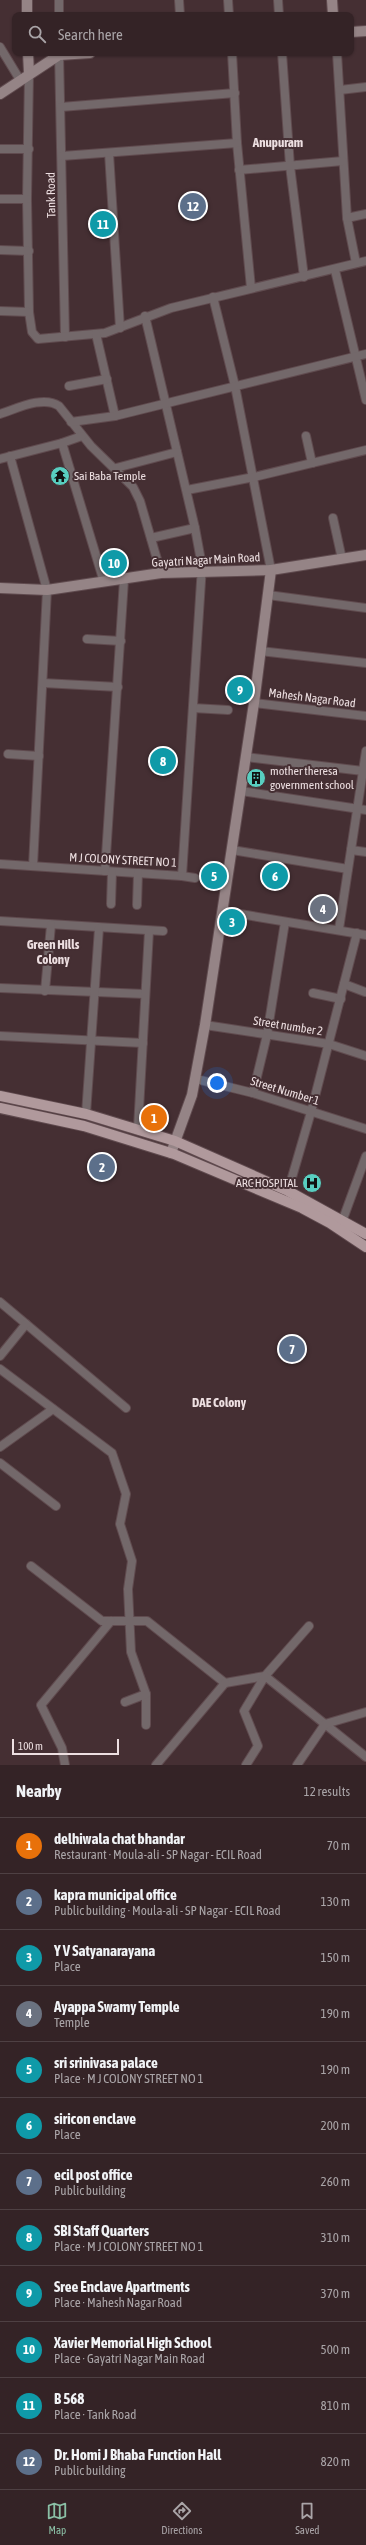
<!DOCTYPE html>
<html lang="en">
<head>
<meta charset="utf-8">
<style>
  body { margin:0; font-family:"Asap Condensed",sans-serif; background:#3c2b2e; color:#f1f3f6 }
  .scale { position:absolute; left:12px; bottom:10px; width:107px; box-sizing:border-box; padding-left:4px; border:2px solid #eddfe1; border-top:0; font-size:11px; line-height:14px; white-space:nowrap; color:#eddfe1; -webkit-text-stroke:3px #452f33; paint-order:stroke }
  .you { position:absolute; left:217px; top:1083px; width:14px; height:14px; margin:-10px; border:3px solid #fff; border-radius:50%; background:#1a73e8; box-shadow:0 0 0 6px #1a73e833 }
  .badge { display:grid; place-items:center; width:26px; height:26px; border-radius:50%; background:#8abfa5; color:#fff; font-size:13px; font-weight:700 }
  .pin { position:absolute; translate:-50% -50%; border:2px solid #fff; box-shadow:0 1px 4px #0006 }
  .list { margin:0; padding:0; list-style:none }
  h2 { display:flex; justify-content:space-between; align-items:center; height:52px; margin:0; padding:0 16px; font-size:17px }
  h2 small { font-size:13px; font-weight:400; color:#a9a4a7 }
  .list li { display:grid; grid-template-columns:26px 1fr auto; gap:12px; align-items:center; box-sizing:border-box; height:56px; padding:0 16px; border-top:1px solid #4e4043 }
  .list b { display:block; font-size:15px; white-space:nowrap }
  .list p { margin:0; font-size:13px; white-space:nowrap; color:#a9a4a7 }
  .list em { font-size:13px; font-style:normal; color:#a9a4a7 }
  .icon { flex:none; width:22px; height:22px; fill:none; stroke:currentColor; stroke-width:2; stroke-linecap:round; stroke-linejoin:round }
  .map { position:relative; flex:none; width:366px; height:1765px; overflow:hidden }
  .search { position:absolute; background:#342326; box-shadow:0 1px 3px #0004; left:12px; right:12px; top:12px; height:44px; display:flex; align-items:center; gap:10px; box-sizing:border-box; padding:0 14px; border-radius:8px; color:#a9a4a7; font-size:15px }
  .sheet { height:724px; background:#342326 }
  nav { display:flex; justify-content:space-around; align-items:center; box-sizing:border-box; height:56px; border-top:1px solid #4e4043; background:#342326; font-size:11px; color:#a9a4a7 }
  nav a { display:grid; justify-items:center; gap:2px }
  nav .on { color:#8abfa5 }
  .map>svg:first-child { display:block }
</style>
</head>
<body>
<div class="map">
<svg width="366" height="1765" viewBox="0 0 366 1765">
  <rect width="100%" height="100%" fill="#452f33"/>
  <g fill="none" stroke-linecap="round" stroke-linejoin="round">
    <defs>
      <g id="street">
        <path d="M 59,0 L 59,15"/>
        <path d="M 179,0 L 180,15"/>
        <path d="M 228,0 L 229,15"/>
        <path d="M 278,0 L 279,15"/>
        <path d="M 0,47 L 20,80"/>
        <path d="M 59,53 L 65,337"/>
        <path d="M 232,53 L 237,143 L 251,288"/>
        <path d="M 282,53 L 290,166 L 304,277"/>
        <path d="M 337,53 L 347,218 L 356,263"/>
        <path d="M 29,73 L 27,199 L 29,312 L 32,332 L 38,339 L 105,333 L 171,308 L 366,261"/>
        <path d="M 340,90 L 366,87"/>
        <path d="M 61,107 L 235,93"/>
        <path d="M 0,149 L 29,149"/>
        <path d="M 109,153 L 120,328"/>
        <path d="M 62,156 L 237,143"/>
        <path d="M 239,170 L 343,161"/>
        <path d="M 0,199 L 27,199"/>
        <path d="M 347,218 L 366,214"/>
        <path d="M 0,250 L 29,251"/>
        <path d="M 335,270 L 366,400"/>
        <path d="M 213,297 L 235,386 L 271,570"/>
        <path d="M 0,311 L 29,312"/>
        <path d="M 145,316 L 195,528 L 151,538"/>
        <path d="M 96,334 L 115,416"/>
        <path d="M 69,386 L 107,379"/>
        <path d="M 0,414 C 16,409 43,395 59,406 L 91,446 L 133,487 L 140,501 L 161,573"/>
        <path d="M 71,422 L 115,416 L 366,354"/>
        <path d="M 306,436 L 312,463"/>
        <path d="M 62,443 L 104,582"/>
        <path d="M 10,456 L 47,590 L 33,866"/>
        <path d="M 0,459 L 62,443 L 82,436"/>
        <path d="M 116,468 L 177,452"/>
        <path d="M 187,490 L 254,477 L 366,450"/>
        <path d="M 333,518 L 342,559"/>
        <path d="M 268,595 L 366,608"/>
        <path d="M 87,639 L 121,641"/>
        <path d="M 260,651 L 366,663"/>
        <path d="M 43,683 L 118,687"/>
        <path d="M 254,703 L 366,716"/>
        <path d="M 193,708 L 228,710"/>
        <path d="M 8,754 L 39,756"/>
        <path d="M 246,757 L 363,771"/>
        <path d="M 241,791 L 366,810"/>
        <path d="M 232,850 L 348,869"/>
        <path d="M 351,850 L 366,852"/>
        <path d="M 0,864 L 182,876 L 202,566 L 195,528"/>
        <path d="M 105,871 L 124,580"/>
        <path d="M 182,876 L 195,878"/>
        <path d="M 111,904 L 112,872"/>
        <path d="M 137,905 L 138,873"/>
        <path d="M 222,911 L 366,935"/>
        <path d="M 0,921 L 163,931"/>
        <path d="M 339,929 L 366,751"/>
        <path d="M 344,984 L 365,992"/>
        <path d="M 0,988 L 145,994"/>
        <path d="M 45,991 L 51,925"/>
        <path d="M 313,993 L 341,999"/>
        <path d="M 205,1025 L 329,1044 L 366,1056"/>
        <path d="M 0,1036 L 143,1043"/>
        <path d="M 196,1079 L 253,1093 L 366,1129"/>
        <path d="M 253,1093 L 267,1035 L 285,922"/>
        <path d="M 86,1114 L 99,928"/>
        <path d="M 138,1128 L 149,931"/>
        <path d="M 288,1191 L 311,1112 L 357,933"/>
        <path d="M 343,1219 L 366,1156"/>
        <path d="M 0,1302 L 126,1408"/>
        <path d="M 0,1356 L 26,1324"/>
        <path d="M 0,1369 L 112,1453 L 126,1494 L 120,1524 L 132,1561 L 128,1589 L 131,1652 L 146,1694 L 146,1725"/>
        <path d="M 0,1447 L 53,1409"/>
        <path d="M 0,1463 L 56,1506"/>
        <path d="M 31,1566 L 102,1621 L 147,1621 L 225,1683 L 265,1676 L 309,1626"/>
        <path d="M 125,1702 L 146,1694"/>
        <path d="M 65,1765 L 62,1748 L 41,1705 L 111,1621"/>
        <path d="M 156,1765 L 225,1683"/>
        <path d="M 246,1765 L 258,1746 L 244,1711 L 265,1676 L 366,1757"/>
        <path d="M 297,1765 L 325,1724 L 366,1712"/>
      </g>
      <g id="secondary">
        <path d="M 27,0 L 27,15"/>
        <path d="M 332,0 L 333,15"/>
        <path d="M 351,32 L 366,31"/>
        <path d="M 28,53 L 29,73"/>
        <path d="M 0,94 L 59,55 L 90,53"/>
        <path d="M 0,588 L 47,590 L 161,573 L 271,570 L 366,555"/>
        <path d="M 171,1153 L 192,1095 L 205,1025 L 254,703 L 271,570"/>
      </g>
      <g id="primary">
        <path d="M 0,1096 L 86,1114 L 175,1141 L 288,1191 L 366,1234"/>
        <path d="M 0,1108 L 84,1126 L 174,1154 L 302,1208 L 330,1223 L 366,1247"/>
      </g>
    </defs>
    <use href="#street" stroke="#604b4f" stroke-width="10"/>
    <use href="#secondary" stroke="#604b4f" stroke-width="12"/>
    <use href="#primary" stroke="#604b4f" stroke-width="12"/>
    <use href="#street" stroke="#73686a" stroke-width="8"/>
    <use href="#secondary" stroke="#958486" stroke-width="10"/>
    <use href="#primary" stroke="#b0999c" stroke-width="10"/>
  </g>
  <defs>
    <symbol id="temple-disc" viewBox="-11 -11 22 22"><circle r="9.5" fill="#58cec0" stroke="#452f33"/><path d="M0-6L5-2H3V0L6.5 2.5H4V6H1.5V3h-3V6H-4V2.5H-6.5L-3 0V-2H-5Z" fill="#111"/></symbol>
    <symbol id="building-disc" viewBox="-11 -11 22 22"><circle r="9.5" fill="#58cec0" stroke="#452f33"/><path d="M-4-6H4V6H1V3H-1V6H-4ZM-2.5-4.3h1.7v1.8h-1.7ZM.8-4.3h1.7v1.8H.8ZM-2.5-1h1.7V.8h-1.7ZM.8-1h1.7V.8H.8Z" fill="#111"/></symbol>
    <symbol id="hospital-disc" viewBox="-11 -11 22 22"><circle r="9.5" fill="#58cec0" stroke="#452f33"/><path d="M-5-5h3v3.5h4V-5h3V5h-3V1.5h-4V5h-3Z" fill="#111"/></symbol>
  </defs>
  <g fill-rule="evenodd">
    <use href="#temple-disc" x="49" y="465" width="22" height="22"/>
    <use href="#building-disc" x="245" y="767" width="22" height="22"/>
    <use href="#hospital-disc" x="301" y="1172" width="22" height="22"/>
  </g>
  <g text-anchor="middle" stroke-width="4" stroke-linejoin="round" paint-order="stroke">
    <g font-size="12" fill="#eddfe1" stroke="#452f33">
      <text transform="translate(51 195) rotate(-91)" y="4">Tank Road</text>
      <text transform="translate(206 560) rotate(-3)" y="4">Gayatri Nagar Main Road</text>
      <text transform="translate(312 698) rotate(7)" y="4">Mahesh Nagar Road</text>
      <text transform="translate(123 860) rotate(3)" y="4">M J COLONY STREET NO 1</text>
      <text transform="translate(288 1026) rotate(9)" y="4">Street number 2</text>
      <text transform="translate(285 1091) rotate(17)" y="4">Street Number 1</text>
    </g>
    <g font-size="12" fill="#eddfe1" stroke="#452f33" text-anchor="start">
      <text x="74" y="480">Sai Baba Temple</text>
      <text x="270" y="775">mother theresa<tspan x="270" dy="14">government school</tspan></text>
      <text x="298" y="1187" text-anchor="end">ARC HOSPITAL</text>
    </g>
    <g font-size="13" font-weight="bold" fill="#eddfe1" stroke="#452f33">
      <text x="278" y="147">Anupuram</text>
      <text x="53" y="949">Green Hills<tspan x="53" dy="15">Colony</tspan></text>
      <text x="219" y="1407">DAE Colony</text>
    </g>
  </g>
</svg>
<div class="scale">100 m</div>
<div class="you"></div>
<div class="pin badge" style="left:154px;top:1118px;background:#e8710a">1</div>
<div class="pin badge" style="left:102px;top:1167px;background:#5c6f8a">2</div>
<div class="pin badge" style="left:232px;top:922px;background:#0f9aa8">3</div>
<div class="pin badge" style="left:323px;top:909px;background:#6b7280">4</div>
<div class="pin badge" style="left:214px;top:876px;background:#0f9aa8">5</div>
<div class="pin badge" style="left:275px;top:876px;background:#0f9aa8">6</div>
<div class="pin badge" style="left:292px;top:1349px;background:#5c6f8a">7</div>
<div class="pin badge" style="left:163px;top:761px;background:#0f9aa8">8</div>
<div class="pin badge" style="left:240px;top:690px;background:#0f9aa8">9</div>
<div class="pin badge" style="left:114px;top:563px;background:#0f9aa8">10</div>
<div class="pin badge" style="left:103px;top:224px;background:#0f9aa8">11</div>
<div class="pin badge" style="left:193px;top:206px;background:#5c6f8a">12</div>
<div class="search"><svg class="icon" aria-label="search" viewBox="0 0 24 24"><circle cx="10" cy="10" r="6"/><path d="M15 15l6 6"/></svg>Search here</div>
</div>
<section class="sheet">
<h2>Nearby<small>12 results</small></h2>
<ul class="list">
<li><span class="badge" style="background:#e8710a">1</span><div><b>delhiwala chat bhandar</b><p>Restaurant · Moula-ali - SP Nagar - ECIL Road</p></div><em>70 m</em></li>
<li><span class="badge" style="background:#5c6f8a">2</span><div><b>kapra municipal office</b><p>Public building · Moula-ali - SP Nagar - ECIL Road</p></div><em>130 m</em></li>
<li><span class="badge" style="background:#0f9aa8">3</span><div><b>Y V Satyanarayana</b><p>Place</p></div><em>150 m</em></li>
<li><span class="badge" style="background:#6b7280">4</span><div><b>Ayappa Swamy Temple</b><p>Temple</p></div><em>190 m</em></li>
<li><span class="badge" style="background:#0f9aa8">5</span><div><b>sri srinivasa palace</b><p>Place · M J COLONY STREET NO 1</p></div><em>190 m</em></li>
<li><span class="badge" style="background:#0f9aa8">6</span><div><b>siricon enclave</b><p>Place</p></div><em>200 m</em></li>
<li><span class="badge" style="background:#5c6f8a">7</span><div><b>ecil post office</b><p>Public building</p></div><em>260 m</em></li>
<li><span class="badge" style="background:#0f9aa8">8</span><div><b>SBI Staff Quarters</b><p>Place · M J COLONY STREET NO 1</p></div><em>310 m</em></li>
<li><span class="badge" style="background:#0f9aa8">9</span><div><b>Sree Enclave Apartments</b><p>Place · Mahesh Nagar Road</p></div><em>370 m</em></li>
<li><span class="badge" style="background:#0f9aa8">10</span><div><b>Xavier Memorial High School</b><p>Place · Gayatri Nagar Main Road</p></div><em>500 m</em></li>
<li><span class="badge" style="background:#0f9aa8">11</span><div><b>B 568</b><p>Place · Tank Road</p></div><em>810 m</em></li>
<li><span class="badge" style="background:#5c6f8a">12</span><div><b>Dr. Homi J Bhaba Function Hall</b><p>Public building</p></div><em>820 m</em></li>
</ul>
</section>
<nav>
<a class="on"><svg class="icon" aria-label="map" viewBox="0 0 24 24"><path d="M3 6l6-2 6 2 6-2v14l-6 2-6-2-6 2zM9 4v14M15 6v14"/></svg>Map</a>
<a><svg class="icon" aria-label="directions" viewBox="0 0 24 24"><path d="M12 3l9 9-9 9-9-9zM9 14v-3h6M13 9l2 2-2 2"/></svg>Directions</a>
<a><svg class="icon" aria-label="saved" viewBox="0 0 24 24"><path d="M7 4h10v16l-5-4-5 4z"/></svg>Saved</a>
</nav>
</body>
</html>
